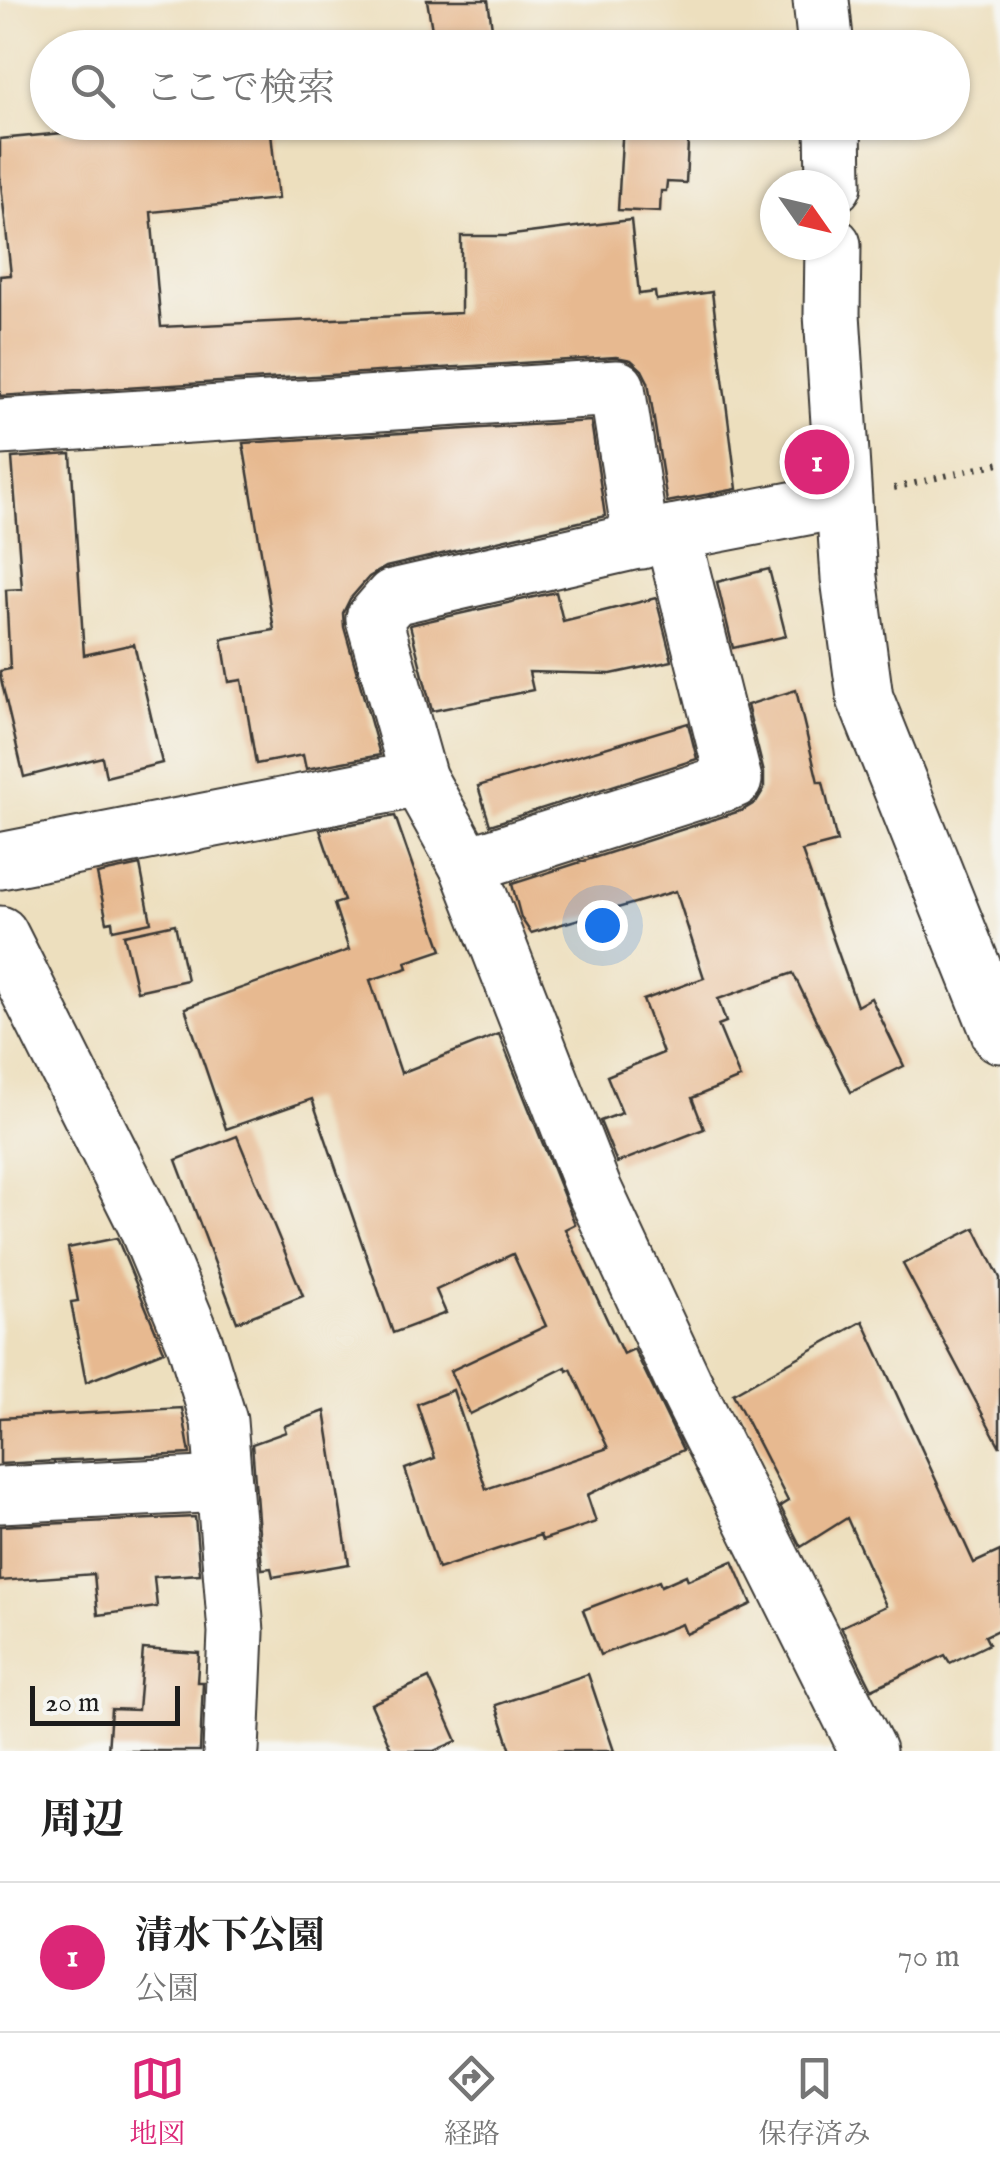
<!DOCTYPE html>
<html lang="ja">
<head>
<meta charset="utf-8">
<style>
  body { margin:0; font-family:"IM FELL English","Noto Serif JP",serif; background:#f2f2f2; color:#222 }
  .compass { position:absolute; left:760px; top:170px; width:90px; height:90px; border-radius:50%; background:#fff; box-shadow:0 2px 8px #0004; rotate:124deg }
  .scale { position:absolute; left:30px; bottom:25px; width:150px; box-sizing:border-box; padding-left:10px; border:5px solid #1c1c1c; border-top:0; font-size:28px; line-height:35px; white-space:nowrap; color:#1c1c1c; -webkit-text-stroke:8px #f6f6f2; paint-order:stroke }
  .you { position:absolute; left:602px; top:925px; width:35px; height:35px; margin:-25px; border:8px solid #fff; border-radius:50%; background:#1a73e8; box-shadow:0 0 0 15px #1a73e833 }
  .badge { display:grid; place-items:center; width:65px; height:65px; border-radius:50%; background:#db2777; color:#fff; font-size:32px; font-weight:700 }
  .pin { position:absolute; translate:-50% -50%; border:5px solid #fff; box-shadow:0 2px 10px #0006 }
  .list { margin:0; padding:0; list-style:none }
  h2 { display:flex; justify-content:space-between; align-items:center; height:130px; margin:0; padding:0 40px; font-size:42px }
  h2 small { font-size:32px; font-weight:400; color:#767676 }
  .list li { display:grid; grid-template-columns:65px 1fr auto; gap:30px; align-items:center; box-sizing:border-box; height:150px; padding:0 40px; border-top:2px solid #e0e0e0 }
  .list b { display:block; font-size:38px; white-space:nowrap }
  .list p { margin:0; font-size:32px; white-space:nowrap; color:#767676 }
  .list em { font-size:32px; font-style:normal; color:#767676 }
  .icon { flex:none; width:55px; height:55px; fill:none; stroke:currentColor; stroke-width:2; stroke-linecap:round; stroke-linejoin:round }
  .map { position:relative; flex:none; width:1000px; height:1751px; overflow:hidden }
  .search { position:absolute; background:#fff; box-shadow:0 2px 8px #0004; left:30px; right:30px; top:30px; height:110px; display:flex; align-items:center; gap:25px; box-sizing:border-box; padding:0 35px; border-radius:55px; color:#767676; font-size:38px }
  .sheet { height:280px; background:#fff }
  nav { display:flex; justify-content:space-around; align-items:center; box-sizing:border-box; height:140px; border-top:2px solid #e0e0e0; background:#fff; font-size:28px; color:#767676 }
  nav a { display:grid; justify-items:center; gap:5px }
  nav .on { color:#db2777 }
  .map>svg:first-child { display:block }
</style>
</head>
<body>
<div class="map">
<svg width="1000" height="1751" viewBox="0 0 1000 1751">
  <rect width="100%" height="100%" fill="#f6f6f2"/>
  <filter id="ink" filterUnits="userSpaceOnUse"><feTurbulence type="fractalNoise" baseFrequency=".01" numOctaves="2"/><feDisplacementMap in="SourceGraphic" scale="20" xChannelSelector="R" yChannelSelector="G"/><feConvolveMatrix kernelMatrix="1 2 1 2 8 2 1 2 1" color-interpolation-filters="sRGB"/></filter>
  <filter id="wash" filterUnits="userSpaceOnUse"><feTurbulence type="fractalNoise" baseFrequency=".0048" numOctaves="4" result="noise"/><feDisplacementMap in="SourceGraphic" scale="40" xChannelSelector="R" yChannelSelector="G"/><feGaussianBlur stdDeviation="2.25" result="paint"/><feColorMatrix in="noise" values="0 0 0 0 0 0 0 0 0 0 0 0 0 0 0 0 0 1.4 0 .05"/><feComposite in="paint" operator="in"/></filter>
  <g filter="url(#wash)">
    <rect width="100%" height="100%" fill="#eddfbe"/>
    <g id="blocks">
      <g fill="#e7b990">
        <path d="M 427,0 L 488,0 L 493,35 L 481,37 L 481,43 L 435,48 Z"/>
        <path d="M 179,122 L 266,122 L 268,133 L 271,133 L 278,199 L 151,212 L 161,327 L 461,313 L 461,236 L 505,236 L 631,220 L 639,294 L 655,292 L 656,300 L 712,292 L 737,489 L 667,502 L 648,382 L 642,370 L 631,360 L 616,357 L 0,396 L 0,276 L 11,275 L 0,175 L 0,139 Z"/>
        <path d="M 623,122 L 689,122 L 686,183 L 667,182 L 666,191 L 661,191 L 660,212 L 618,210 Z"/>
        <path d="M 591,421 L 605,516 L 386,567 L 369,577 L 350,599 L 343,613 L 344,627 L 380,755 L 306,769 L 303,755 L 256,764 L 242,680 L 229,682 L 222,639 L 274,630 L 243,443 Z"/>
        <path d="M 71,454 L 84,655 L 134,644 L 162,763 L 106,777 L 102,757 L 24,777 L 0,675 L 0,671 L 10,669 L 6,590 L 22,589 L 12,458 Z"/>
        <path d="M 769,569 L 786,636 L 733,648 L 717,582 Z"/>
        <path d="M 556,592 L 563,621 L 656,598 L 672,661 L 611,674 L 529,672 L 533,690 L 432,711 L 410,625 Z"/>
        <path d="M 796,690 L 818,782 L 823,782 L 837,842 L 802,851 L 857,1006 L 871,998 L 904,1066 L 851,1092 L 793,973 L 718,999 L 726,1022 L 718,1025 L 740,1078 L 692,1098 L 704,1129 L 617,1163 L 600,1121 L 622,1113 L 607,1076 L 663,1053 L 643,1000 L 704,978 L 676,891 L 531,933 L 521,918 L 512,884 L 743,810 L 756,802 L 764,789 L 764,773 L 747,705 Z"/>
        <path d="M 688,723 L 697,759 L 490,825 L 478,786 Z"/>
        <path d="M 395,816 L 442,950 L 406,962 L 408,968 L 370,980 L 401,1073 L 499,1034 L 575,1224 L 565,1229 L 623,1354 L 634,1349 L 683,1450 L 587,1495 L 596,1522 L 542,1540 L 540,1535 L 438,1569 L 405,1469 L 435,1458 L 417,1404 L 453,1390 L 486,1489 L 608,1448 L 571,1369 L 567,1371 L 566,1367 L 470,1414 L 450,1371 L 546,1326 L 513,1254 L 436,1290 L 446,1313 L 393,1333 L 312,1099 L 226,1129 L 185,1008 L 349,950 L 334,904 L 344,901 L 320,830 Z"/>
        <path d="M 140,865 L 151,922 L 113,930 L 112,921 L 107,922 L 97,874 Z"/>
        <path d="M 175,924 L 187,980 L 137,991 L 124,935 Z"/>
        <path d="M 237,1136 L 303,1296 L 237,1322 L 176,1160 Z"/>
        <path d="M 975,1228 L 1000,1278 L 1000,1447 L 903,1264 Z"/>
        <path d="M 117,1238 L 164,1351 L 86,1382 L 71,1302 L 78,1301 L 68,1248 Z"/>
        <path d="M 863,1321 L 974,1563 L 1000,1551 L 1000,1629 L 985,1636 L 989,1644 L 950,1663 L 945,1655 L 872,1689 L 841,1627 L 886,1606 L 847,1518 L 801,1547 L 780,1506 L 788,1501 L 733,1394 Z"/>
        <path d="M 182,1408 L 190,1454 L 0,1464 L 0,1418 Z"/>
        <path d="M 325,1411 L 349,1564 L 273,1577 L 271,1568 L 262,1569 L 252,1444 L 286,1432 L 284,1426 Z"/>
        <path d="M 195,1517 L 200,1574 L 154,1577 L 157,1607 L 98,1615 L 94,1574 L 0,1581 L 0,1526 Z"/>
        <path d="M 733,1561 L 752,1604 L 686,1634 L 682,1624 L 600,1655 L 583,1610 L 659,1581 L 661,1586 L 686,1575 L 688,1580 Z"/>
        <path d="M 143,1649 L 199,1653 L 197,1682 L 203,1682 L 200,1751 L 108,1751 L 111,1709 L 138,1710 Z"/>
        <path d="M 588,1674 L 614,1751 L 511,1751 L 496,1705 Z"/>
        <path d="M 429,1678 L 457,1741 L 434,1751 L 392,1751 L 371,1704 Z"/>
      </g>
    </g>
  </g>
  <g filter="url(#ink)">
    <use href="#blocks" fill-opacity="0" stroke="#3b3934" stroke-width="2.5"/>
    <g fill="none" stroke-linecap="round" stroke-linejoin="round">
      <defs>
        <g id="minor">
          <path d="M 821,0 L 826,48"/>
          <path d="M 833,122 L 834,185"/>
          <path d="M 833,245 L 832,314 L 849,578 L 865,698 L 1000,1035"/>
          <path d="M 0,427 L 617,388 L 641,541"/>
          <path d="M 843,500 L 672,533 L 393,597 L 374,619 L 419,779 L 467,865 L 593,1188 L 684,1383 L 868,1751"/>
          <path d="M 0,861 L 419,779"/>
          <path d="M 467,865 L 734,780 L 672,533"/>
          <path d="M 0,934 L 145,1223 L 195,1343 L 219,1421 L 236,1632 L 231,1751"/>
          <path d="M 0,1495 L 224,1484"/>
        </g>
      </defs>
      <use href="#minor" stroke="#3b3934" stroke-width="59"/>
      <path stroke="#3b3934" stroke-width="6" stroke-dasharray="2.5 8" stroke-linecap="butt" d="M 894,488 L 1000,463"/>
      <use href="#minor" stroke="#fff" stroke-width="55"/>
    </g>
  </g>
</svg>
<svg class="compass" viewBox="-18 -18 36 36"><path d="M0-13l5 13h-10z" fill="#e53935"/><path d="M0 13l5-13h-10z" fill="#767676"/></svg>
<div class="scale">20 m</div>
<div class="you"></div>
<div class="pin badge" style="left:817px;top:462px">1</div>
<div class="search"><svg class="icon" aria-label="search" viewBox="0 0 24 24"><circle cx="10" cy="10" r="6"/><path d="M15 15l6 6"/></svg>ここで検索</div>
</div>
<section class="sheet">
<h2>周辺<small></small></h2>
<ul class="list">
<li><span class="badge">1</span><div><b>清水下公園</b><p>公園</p></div><em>70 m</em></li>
</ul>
</section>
<nav>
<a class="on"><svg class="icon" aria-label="map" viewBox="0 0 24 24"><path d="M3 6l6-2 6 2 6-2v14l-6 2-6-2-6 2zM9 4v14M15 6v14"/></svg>地図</a>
<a><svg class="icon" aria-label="directions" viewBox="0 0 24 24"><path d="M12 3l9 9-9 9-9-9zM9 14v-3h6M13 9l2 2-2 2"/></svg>経路</a>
<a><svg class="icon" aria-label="saved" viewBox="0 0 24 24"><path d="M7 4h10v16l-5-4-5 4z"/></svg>保存済み</a>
</nav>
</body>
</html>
